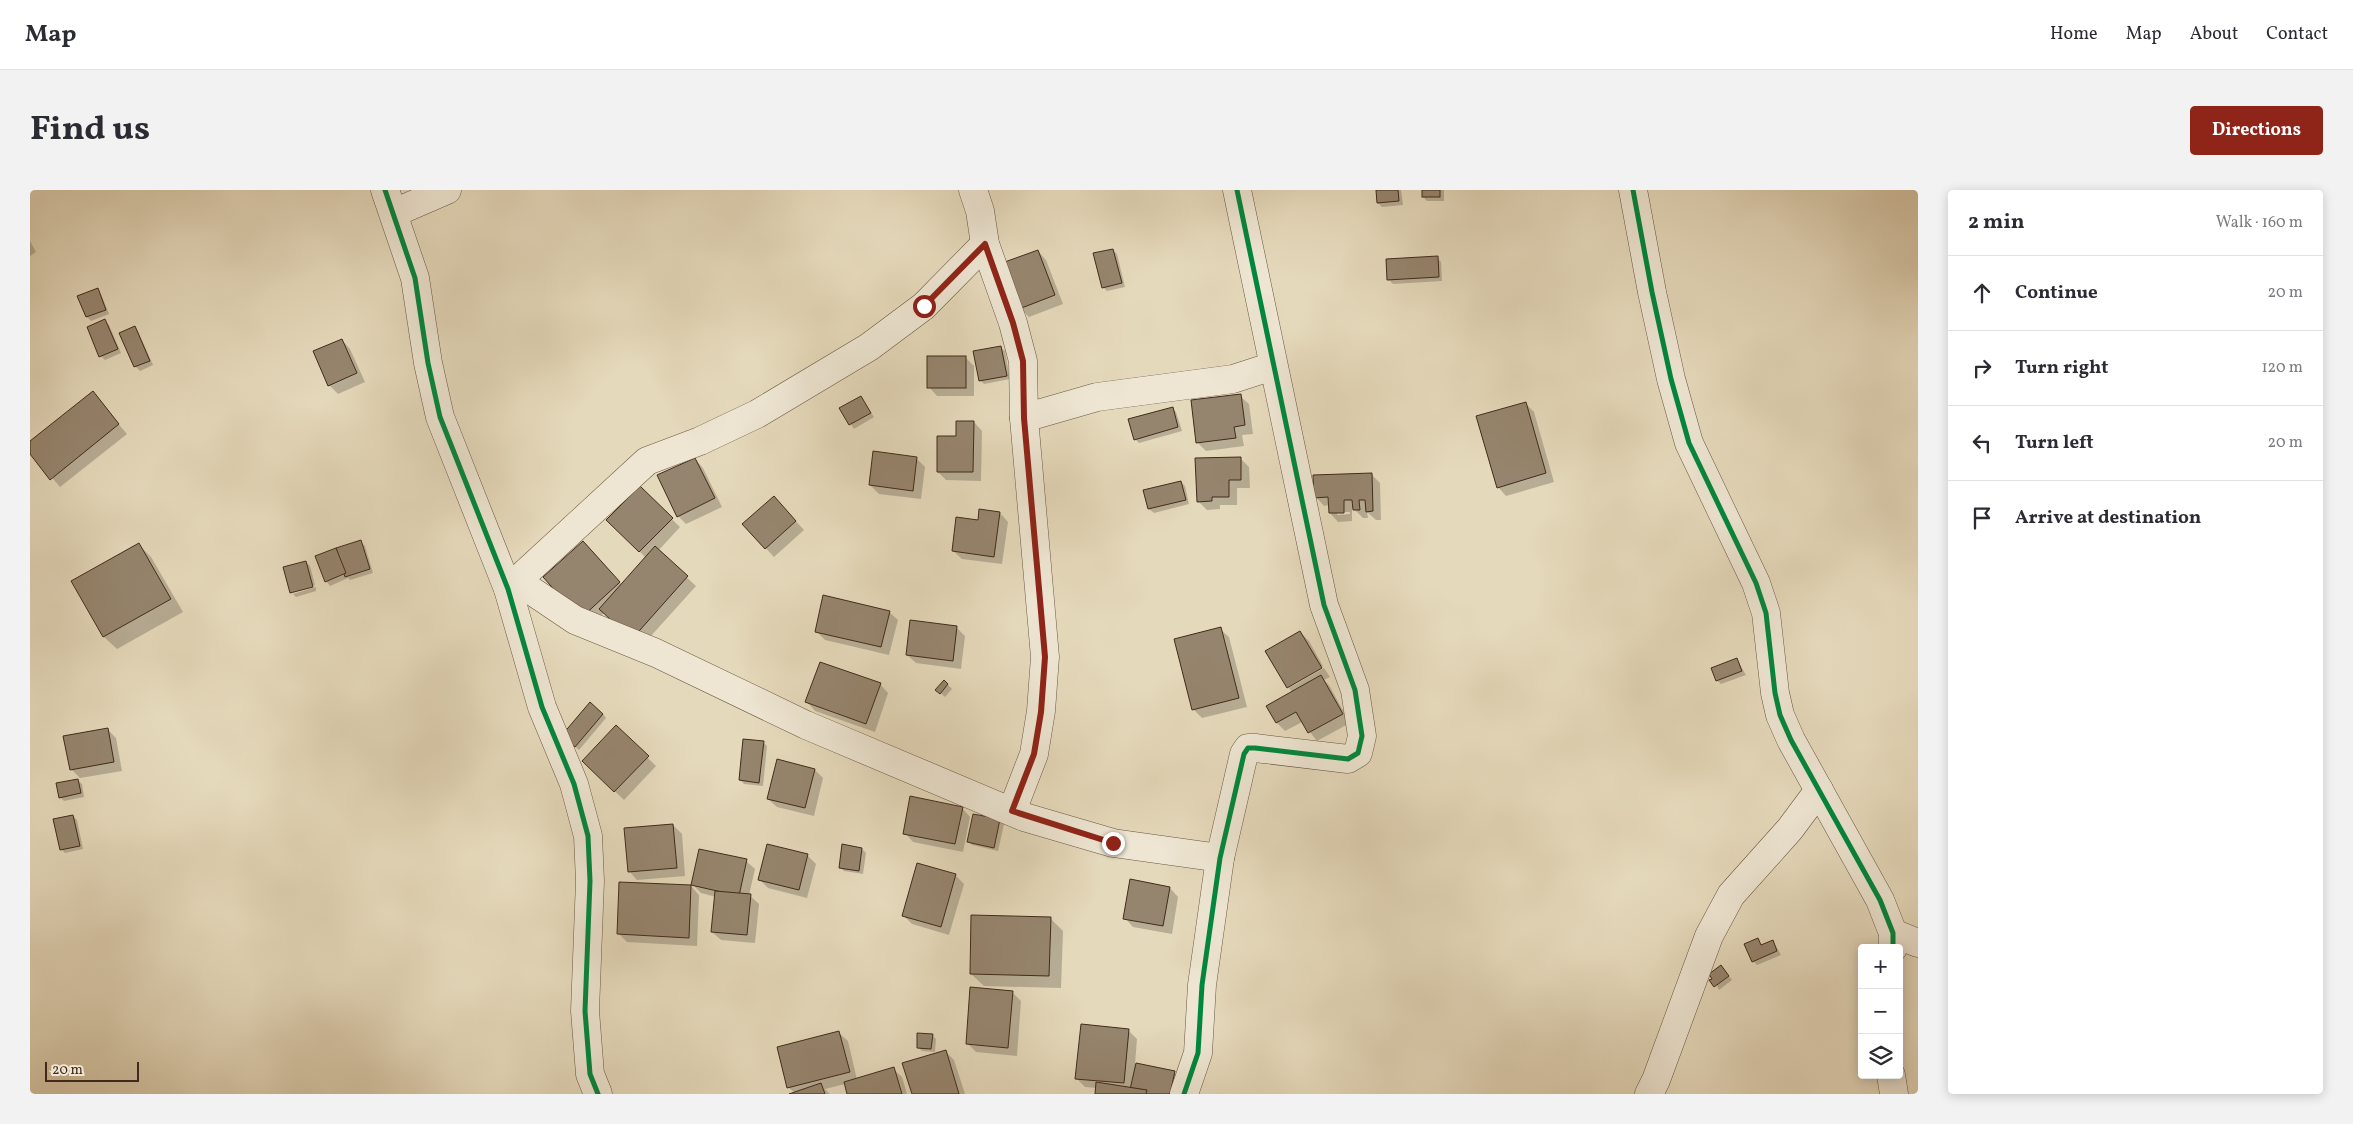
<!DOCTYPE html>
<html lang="en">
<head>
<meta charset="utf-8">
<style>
  body { margin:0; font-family:Vollkorn,serif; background:#f2f2f3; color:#2b2b33 }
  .controls { position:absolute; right:15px; bottom:15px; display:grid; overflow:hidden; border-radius:5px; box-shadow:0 2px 12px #0003 }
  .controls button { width:45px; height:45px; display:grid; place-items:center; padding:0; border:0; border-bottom:1px solid #e1e1e2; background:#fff; color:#2b2b33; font:25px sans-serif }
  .scale { position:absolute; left:15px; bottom:12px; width:94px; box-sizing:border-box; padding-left:5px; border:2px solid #412a1b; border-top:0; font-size:14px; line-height:18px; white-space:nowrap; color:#412a1b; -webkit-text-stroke:4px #eee6d3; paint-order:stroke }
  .stop { position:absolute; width:15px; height:15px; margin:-11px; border:4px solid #8f2418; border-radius:50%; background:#fff }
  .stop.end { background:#8f2418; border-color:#fff; box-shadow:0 1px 5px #0008 }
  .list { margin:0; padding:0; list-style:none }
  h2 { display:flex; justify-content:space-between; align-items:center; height:65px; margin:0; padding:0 20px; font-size:21px }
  h2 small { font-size:16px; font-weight:400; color:#7c7c81 }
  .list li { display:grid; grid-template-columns:32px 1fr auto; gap:15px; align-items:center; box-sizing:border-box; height:75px; padding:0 20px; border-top:1px solid #e1e1e2 }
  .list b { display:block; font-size:19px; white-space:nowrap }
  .list em { font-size:16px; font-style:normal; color:#7c7c81 }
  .icon { flex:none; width:28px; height:28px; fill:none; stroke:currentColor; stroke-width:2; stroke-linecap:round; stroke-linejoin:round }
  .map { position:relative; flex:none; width:1888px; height:904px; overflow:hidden; border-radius:5px }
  header { display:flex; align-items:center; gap:30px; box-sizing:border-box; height:70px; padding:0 25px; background:#fff; border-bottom:1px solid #e1e1e2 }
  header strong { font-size:24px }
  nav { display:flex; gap:28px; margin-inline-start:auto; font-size:18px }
  .intro { display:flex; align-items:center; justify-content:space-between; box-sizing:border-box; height:120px; padding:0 30px }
  h1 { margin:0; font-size:35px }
  .button { padding:12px 22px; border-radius:5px; background:#8f2418; color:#fff; font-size:18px; font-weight:700 }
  main { display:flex; gap:30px; padding:0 30px }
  aside { flex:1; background:#fff; border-radius:5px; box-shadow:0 2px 12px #0003 }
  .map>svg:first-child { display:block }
</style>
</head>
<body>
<header>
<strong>Map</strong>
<nav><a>Home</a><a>Map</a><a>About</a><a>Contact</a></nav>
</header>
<div class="intro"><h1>Find us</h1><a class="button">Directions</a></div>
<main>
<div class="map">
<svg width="1888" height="904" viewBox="0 0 1888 904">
  <rect width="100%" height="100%" fill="#e5d9bb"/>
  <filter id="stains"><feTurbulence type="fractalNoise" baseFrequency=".004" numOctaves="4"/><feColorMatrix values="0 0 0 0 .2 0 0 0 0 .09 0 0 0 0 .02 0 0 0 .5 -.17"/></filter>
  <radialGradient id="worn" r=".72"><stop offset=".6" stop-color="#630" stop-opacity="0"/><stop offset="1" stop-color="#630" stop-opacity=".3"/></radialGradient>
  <g fill="#0003" fill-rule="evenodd">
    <path d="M 1347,0 L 1371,0 L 1373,15 L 1352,17 L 1348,13 Z"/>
    <path d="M 1393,0 L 1414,0 L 1414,11 L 1397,11 L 1393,7 Z"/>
    <path d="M 0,51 L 6,62 L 0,66 Z"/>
    <path d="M 1083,60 L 1087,64 L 1095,97 L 1077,101 L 1073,97 Z"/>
    <path d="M 1008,61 L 1016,70 L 1033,114 L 999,127 L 990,118 Z"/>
    <path d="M 1407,68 L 1411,72 L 1412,91 L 1363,94 L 1359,90 Z"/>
    <path d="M 67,100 L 71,104 L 79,124 L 61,131 L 57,127 Z"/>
    <path d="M 75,131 L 79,135 L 91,163 L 75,170 L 71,166 Z"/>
    <path d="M 104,137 L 108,141 L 123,175 L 110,181 L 106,177 L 91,143 Z"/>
    <path d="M 312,150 L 320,159 L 335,192 L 308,204 L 299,195 Z"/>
    <path d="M 970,157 L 975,161 L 980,189 L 954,194 L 950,190 Z"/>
    <path d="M 935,167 L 944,176 L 944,206 L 907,206 L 899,197 Z"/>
    <path d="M 62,203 L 97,244 L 30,297 L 0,262 L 0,252 Z"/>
    <path d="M 1210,206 L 1219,214 L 1223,244 L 1212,245 L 1214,256 L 1176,261 L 1167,252 Z"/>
    <path d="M 831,207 L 844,227 L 824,239 L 811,219 Z"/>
    <path d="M 1496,214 L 1504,222 L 1524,292 L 1476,306 L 1468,297 Z"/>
    <path d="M 1142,218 L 1146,222 L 1152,241 L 1109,253 L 1105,249 Z"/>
    <path d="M 944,232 L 952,241 L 951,291 L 916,290 L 908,282 Z"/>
    <path d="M 886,268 L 895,277 L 891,309 L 849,304 L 840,295 Z"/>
    <path d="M 1210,268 L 1219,277 L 1220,298 L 1207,298 L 1207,315 L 1190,315 L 1190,319 L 1177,320 L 1168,311 Z"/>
    <path d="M 665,269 L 673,278 L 692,317 L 656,334 L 648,326 Z"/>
    <path d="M 1341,284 L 1350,293 L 1351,330 L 1346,330 L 1337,322 L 1338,328 L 1333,328 L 1322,317 L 1322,331 L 1308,332 L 1300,323 L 1300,315 L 1294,316 L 1286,307 ZM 1307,322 L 1320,322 L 1320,324 L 1307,325 Z"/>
    <path d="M 1151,292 L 1155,296 L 1159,314 L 1124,323 L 1119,319 Z"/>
    <path d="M 610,298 L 650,337 L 628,361 L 666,396 L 611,457 L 574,423 L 559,436 L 551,428 L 562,361 L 592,395 L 616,368 L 578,330 Z"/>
    <path d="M 752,316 L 774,340 L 744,367 L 714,335 Z"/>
    <path d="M 970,323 L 978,332 L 972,374 L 932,369 L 923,361 L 949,331 Z"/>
    <path d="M 331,352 L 335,356 L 343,383 L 320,390 L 318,388 L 300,396 L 296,391 L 286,367 Z"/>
    <path d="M 108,354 L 121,367 L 153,422 L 87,459 L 74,447 L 42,391 Z"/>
    <path d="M 276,372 L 280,376 L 285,395 L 262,401 L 262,403 L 261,403 Z"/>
    <path d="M 286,397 L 286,401 L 266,407 L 263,404 Z"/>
    <path d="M 859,422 L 868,430 L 859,465 L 795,450 L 786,441 Z"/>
    <path d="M 926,437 L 935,446 L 931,479 L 886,473 L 877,465 Z"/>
    <path d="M 1190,439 L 1199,447 L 1217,517 L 1172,528 L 1163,519 Z"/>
    <path d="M 1270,442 L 1279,451 L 1293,476 L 1258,496 L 1258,498 L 1258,497 Z"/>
    <path d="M 1707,470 L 1716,485 L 1691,494 L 1687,490 Z"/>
    <path d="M 1294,478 L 1300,487 L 1294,490 L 1299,495 L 1320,533 L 1287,551 L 1272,532 L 1255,541 L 1247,533 L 1237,516 L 1262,502 L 1259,498 Z"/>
    <path d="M 914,491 L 922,499 L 915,507 L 907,500 Z"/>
    <path d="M 850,494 L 858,503 L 845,542 L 785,521 L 777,512 Z"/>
    <path d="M 573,524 L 576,528 L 549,560 L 537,549 Z"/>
    <path d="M 586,537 L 626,576 L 594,610 L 553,571 Z"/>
    <path d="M 77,539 L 86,548 L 92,581 L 50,588 L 41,579 Z"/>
    <path d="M 733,552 L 737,556 L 733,596 L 714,594 L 710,590 Z"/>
    <path d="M 785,580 L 793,588 L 784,626 L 747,617 L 738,609 Z"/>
    <path d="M 47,590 L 52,594 L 54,607 L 34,611 L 30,607 Z"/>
    <path d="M 932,618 L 940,627 L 933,662 L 883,652 L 875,643 Z"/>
    <path d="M 43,626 L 47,630 L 53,659 L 35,663 L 31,659 Z"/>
    <path d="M 970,630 L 974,634 L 968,661 L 942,655 L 938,651 Z"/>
    <path d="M 643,635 L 652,644 L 655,686 L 607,690 L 599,681 Z"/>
    <path d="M 738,655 L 778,666 L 786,674 L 777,708 L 738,698 L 730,690 Z"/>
    <path d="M 832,659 L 836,663 L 833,684 L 814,681 L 810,677 Z"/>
    <path d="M 716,671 L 725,679 L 719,705 L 729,714 L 725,753 L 691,750 L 682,742 L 686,707 L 671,703 L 663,695 Z"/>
    <path d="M 925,685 L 934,694 L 919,745 L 882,734 L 873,725 Z"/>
    <path d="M 661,696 L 669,705 L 667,756 L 597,752 L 588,743 Z"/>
    <path d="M 1140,698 L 1148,707 L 1142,744 L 1103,737 L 1095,728 Z"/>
    <path d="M 1020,728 L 1033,741 L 1031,798 L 954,796 L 941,784 Z"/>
    <path d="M 1727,750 L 1732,756 L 1743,751 L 1751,765 L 1727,775 L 1723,771 Z"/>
    <path d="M 1695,781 L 1702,790 L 1689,800 L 1684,789 Z"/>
    <path d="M 982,802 L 991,811 L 987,866 L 946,862 L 937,853 Z"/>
    <path d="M 1098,840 L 1107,849 L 1105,874 L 1144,883 L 1152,891 L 1150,904 L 1066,904 L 1067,898 L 1055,897 L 1047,889 Z"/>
    <path d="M 809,843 L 818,851 L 827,890 L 863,879 L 872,887 L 877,904 L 819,904 L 815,894 L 795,899 L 800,904 L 763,904 L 765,903 L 758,897 Z"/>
    <path d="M 902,845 L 906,849 L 905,862 L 892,861 L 888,857 Z"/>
    <path d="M 915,861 L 924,870 L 935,904 L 883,904 Z"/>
  </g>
  <g fill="#96856e" stroke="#412a1b">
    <path d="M 1346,0 L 1368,0 L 1369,11 L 1347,13 Z"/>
    <rect x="1392" y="0" width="18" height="7"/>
    <path d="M 1083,59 L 1092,93 L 1072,98 L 1063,63 Z"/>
    <path d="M 1008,60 L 1025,105 L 989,119 L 972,73 Z"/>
    <path d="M 1408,66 L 1409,87 L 1357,90 L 1356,69 Z"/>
    <path d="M 68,98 L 76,120 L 56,127 L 47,106 Z"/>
    <path d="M 75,129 L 88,159 L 69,167 L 57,137 Z"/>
    <path d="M 105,136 L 120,171 L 104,177 L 89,143 Z"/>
    <path d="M 312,149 L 327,183 L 298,196 L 283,161 Z"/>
    <path d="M 971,156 L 977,186 L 949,191 L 943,161 Z"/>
    <rect x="897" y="166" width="39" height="32"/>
    <path d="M 63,201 L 89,234 L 20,290 L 0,264 L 0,251 Z"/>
    <path d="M 1211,204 L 1215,235 L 1204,237 L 1206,248 L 1166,253 L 1161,210 Z"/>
    <path d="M 831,206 L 841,223 L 819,235 L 809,218 Z"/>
    <path d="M 1496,212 L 1516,283 L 1467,298 L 1446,226 Z"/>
    <path d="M 1143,217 L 1148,237 L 1104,250 L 1098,229 Z"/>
    <path d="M 926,231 L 944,231 L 943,282 L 907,282 L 907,246 L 926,246 Z"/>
    <path d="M 843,261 L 887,267 L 883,301 L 839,295 Z"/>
    <path d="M 1211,267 L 1211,290 L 1199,290 L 1199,307 L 1182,307 L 1182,311 L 1167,312 L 1165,268 Z"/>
    <path d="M 665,268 L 685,308 L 647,327 L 627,285 Z"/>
    <path d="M 1342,283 L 1343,321 L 1336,322 L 1335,310 L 1329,310 L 1330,320 L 1323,320 L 1322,310 L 1314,310 L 1314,323 L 1299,323 L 1298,307 L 1284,308 L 1283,285 Z"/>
    <path d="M 1151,291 L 1156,310 L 1118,319 L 1113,300 Z"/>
    <path d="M 610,296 L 643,328 L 609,362 L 576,330 Z"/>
    <path d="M 744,306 L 766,331 L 735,359 L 712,334 Z"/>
    <path d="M 949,319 L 970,322 L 964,367 L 922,361 L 926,327 L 948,330 Z"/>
    <path d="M 331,350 L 340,379 L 315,387 L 306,358 Z"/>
    <path d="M 553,351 L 590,392 L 550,429 L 513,387 Z"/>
    <path d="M 109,353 L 141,409 L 73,447 L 41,391 Z"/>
    <path d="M 625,356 L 658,386 L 602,449 L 569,419 Z"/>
    <path d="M 306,358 L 316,383 L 295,392 L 285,366 Z"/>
    <path d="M 276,371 L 283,397 L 260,403 L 253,377 Z"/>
    <path d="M 793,405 L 860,421 L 851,457 L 785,442 Z"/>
    <path d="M 880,430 L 927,436 L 923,471 L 876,465 Z"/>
    <path d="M 1191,437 L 1209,508 L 1162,520 L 1144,449 Z"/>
    <path d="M 1270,441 L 1292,478 L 1257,498 L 1235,461 Z"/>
    <path d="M 1707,468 L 1712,481 L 1686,491 L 1681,478 Z"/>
    <path d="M 790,472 L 851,493 L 836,534 L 775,512 Z"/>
    <path d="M 1291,485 L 1313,524 L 1278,543 L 1266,522 L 1246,533 L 1236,516 Z"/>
    <path d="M 914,490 L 918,494 L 910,504 L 905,500 Z"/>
    <path d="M 560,512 L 573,524 L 545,557 L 532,545 Z"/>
    <path d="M 586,535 L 619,566 L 584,602 L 552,571 Z"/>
    <path d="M 78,538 L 84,572 L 40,580 L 33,546 Z"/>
    <path d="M 713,549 L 734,551 L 729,593 L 709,590 Z"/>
    <path d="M 747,569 L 785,579 L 775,618 L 737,609 Z"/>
    <path d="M 48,589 L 51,603 L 29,608 L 26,593 Z"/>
    <path d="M 880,606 L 933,617 L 925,654 L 873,644 Z"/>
    <path d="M 943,624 L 970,629 L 964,658 L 937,652 Z"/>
    <path d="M 43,625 L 50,656 L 30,660 L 23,629 Z"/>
    <path d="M 643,634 L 647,678 L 598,682 L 594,638 Z"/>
    <path d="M 737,654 L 778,664 L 769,700 L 728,690 Z"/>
    <path d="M 812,654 L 832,658 L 829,681 L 809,678 Z"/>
    <path d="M 669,659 L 717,669 L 709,706 L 661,695 Z"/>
    <path d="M 887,673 L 926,684 L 911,737 L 872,726 Z"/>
    <path d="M 1100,689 L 1140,697 L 1133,736 L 1093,729 Z"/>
    <path d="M 589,692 L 661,695 L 659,748 L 587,744 Z"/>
    <path d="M 685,701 L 721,704 L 717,745 L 681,742 Z"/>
    <path d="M 941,725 L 1021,727 L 1019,786 L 940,784 Z"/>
    <path d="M 1728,748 L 1731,755 L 1743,750 L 1747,761 L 1722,772 L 1714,754 Z"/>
    <path d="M 1691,775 L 1699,786 L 1684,797 L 1679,790 L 1682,789 L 1679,784 Z"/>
    <path d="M 940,797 L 983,801 L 978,858 L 936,854 Z"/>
    <path d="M 1051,834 L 1099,839 L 1094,893 L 1045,889 Z"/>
    <path d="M 809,841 L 820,882 L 757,898 L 747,857 Z"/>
    <path d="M 887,843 L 903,844 L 901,859 L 887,858 Z"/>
    <path d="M 916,860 L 929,904 L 882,904 L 872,873 Z"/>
    <path d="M 1106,873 L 1145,881 L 1140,904 L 1099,904 Z"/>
    <path d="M 864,877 L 872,904 L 817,904 L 814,892 Z"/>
    <path d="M 1066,892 L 1117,900 L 1116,904 L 1065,904 Z"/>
    <path d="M 791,893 L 795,904 L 759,904 Z"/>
  </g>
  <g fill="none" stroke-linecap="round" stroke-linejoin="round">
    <defs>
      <g id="minor">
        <path d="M 355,0 L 385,88 L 398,173 L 410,227 L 478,399 L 512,517 L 544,594 L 558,646 L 560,691 L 555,821 L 560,884 L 568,904"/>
        <path d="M 943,0 L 950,21 L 955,54 L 983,133 L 993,171 L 994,228 L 1015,467 L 1011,521 L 1004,564 L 982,621"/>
        <path d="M 1603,0 L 1622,102 L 1641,189 L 1659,253 L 1726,393 L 1736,423 L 1745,503 L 1750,525 L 1761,550 L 1850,710 L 1863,743 L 1863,758"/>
        <path d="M 364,23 L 417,0"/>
        <path d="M 994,228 L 1067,207 L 1203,189 L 1243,176"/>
        <path d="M 487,391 L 545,430 L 626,463 L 776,535 L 994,627 L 1083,653 L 1190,668"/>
        <path d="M 478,399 L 617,271 L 670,251 L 727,224 L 839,157 L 894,116 L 955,54"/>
        <path d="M 1863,743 L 1888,753"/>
        <path d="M 1861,885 L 1864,904"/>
        <path d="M 1154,904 L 1168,863 L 1172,795 L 1190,668 L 1214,564 L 1218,558 L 1225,558 L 1318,569 L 1328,563 L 1332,546 L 1325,500 L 1294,415 L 1207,0"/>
        <path d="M 1619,904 L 1626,890 L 1679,746 L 1701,705 L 1760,639 L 1789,600"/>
      </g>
    </defs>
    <use href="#minor" stroke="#6a5643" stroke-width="29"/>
    <use href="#minor" stroke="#eee6d3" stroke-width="28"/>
    <defs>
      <g id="cycleway">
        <path d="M 355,0 L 385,88 L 398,173 L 410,227 L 478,399 L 512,517 L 544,594 L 558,646 L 560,691 L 555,821 L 560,884 L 568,904"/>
        <path d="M 1603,0 L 1622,102 L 1641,189 L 1659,253 L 1726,393 L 1736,423 L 1745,503 L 1750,525 L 1761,550 L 1850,710 L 1863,743 L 1863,758"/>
        <path d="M 1154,904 L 1168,863 L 1172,795 L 1190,668 L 1214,564 L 1218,558 L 1225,558 L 1318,569 L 1328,563 L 1332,546 L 1325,500 L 1294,415 L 1207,0"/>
      </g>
    </defs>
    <use href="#cycleway" stroke="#eee6d3" stroke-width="8"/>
    <use href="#cycleway" stroke="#00873e" stroke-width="5"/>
  </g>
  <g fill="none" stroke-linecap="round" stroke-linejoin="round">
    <path stroke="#8f2418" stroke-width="6" d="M 894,116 L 955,54 L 983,133 L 993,171 L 994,228 L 1015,467 L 1011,522 L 1004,564 L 982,621 L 1083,653"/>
  </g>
  <rect width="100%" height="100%" filter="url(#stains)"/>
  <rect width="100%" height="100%" fill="url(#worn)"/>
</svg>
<div class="controls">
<button>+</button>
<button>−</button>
<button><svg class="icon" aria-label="layers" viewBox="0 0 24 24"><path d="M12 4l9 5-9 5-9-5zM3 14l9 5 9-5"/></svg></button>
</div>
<div class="scale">20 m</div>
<div class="stop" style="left:894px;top:116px"></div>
<div class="stop end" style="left:1083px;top:653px"></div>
</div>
<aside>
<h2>2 min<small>Walk · 160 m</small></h2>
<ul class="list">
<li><svg class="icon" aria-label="ahead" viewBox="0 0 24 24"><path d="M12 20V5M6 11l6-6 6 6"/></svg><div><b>Continue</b></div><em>20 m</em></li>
<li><svg class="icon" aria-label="right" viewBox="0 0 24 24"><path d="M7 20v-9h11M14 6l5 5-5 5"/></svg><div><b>Turn right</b></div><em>120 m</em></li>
<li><svg class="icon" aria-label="left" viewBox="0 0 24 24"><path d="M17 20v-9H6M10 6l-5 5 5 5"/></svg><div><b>Turn left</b></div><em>20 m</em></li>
<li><svg class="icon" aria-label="arrive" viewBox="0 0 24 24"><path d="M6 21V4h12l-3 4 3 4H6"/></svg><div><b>Arrive at destination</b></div></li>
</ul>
</aside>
</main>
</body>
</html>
